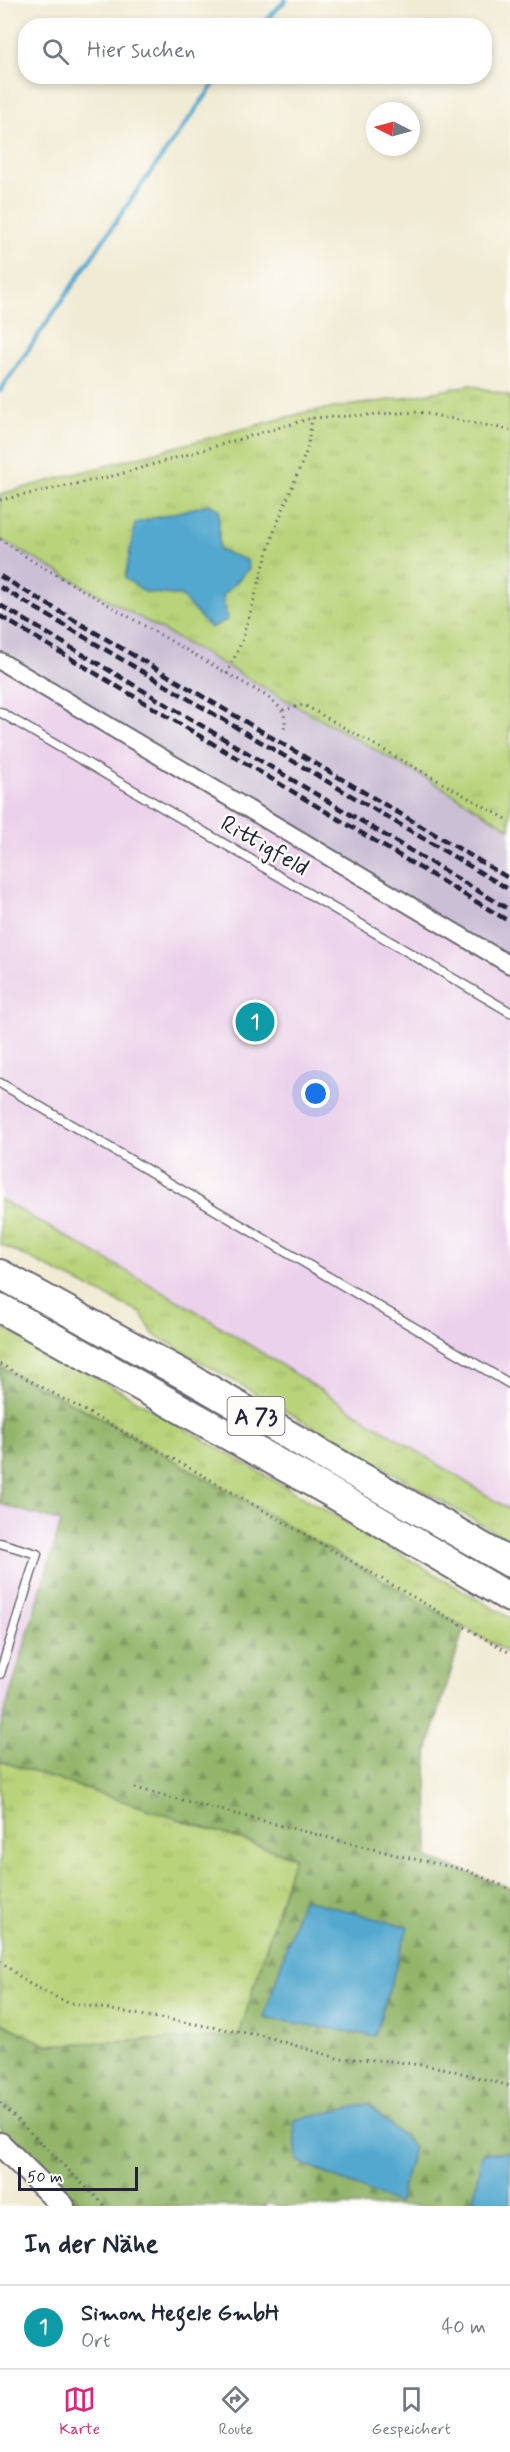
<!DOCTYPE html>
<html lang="de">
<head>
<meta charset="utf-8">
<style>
  body { margin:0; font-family:Mynerve,sans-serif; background:#f2f2f3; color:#1f2937 }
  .compass { position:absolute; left:366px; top:102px; width:54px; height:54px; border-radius:50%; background:#fff; box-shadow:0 3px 9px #0003; rotate:276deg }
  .scale { position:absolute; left:18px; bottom:15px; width:120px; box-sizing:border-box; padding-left:6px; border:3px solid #22223b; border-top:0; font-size:16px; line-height:21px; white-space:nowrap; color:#22223b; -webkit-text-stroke:4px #fdfcf7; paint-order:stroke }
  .you { position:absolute; left:316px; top:1094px; width:21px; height:21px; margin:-15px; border:4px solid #fff; border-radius:50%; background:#1a73e8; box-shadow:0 0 0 9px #1a73e833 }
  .badge { display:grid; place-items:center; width:39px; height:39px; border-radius:50%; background:#db2777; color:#fff; font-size:20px; font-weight:700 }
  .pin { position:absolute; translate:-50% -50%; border:3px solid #fff; box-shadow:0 2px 6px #0006 }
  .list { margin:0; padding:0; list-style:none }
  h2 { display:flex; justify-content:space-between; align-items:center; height:78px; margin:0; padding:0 24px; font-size:26px }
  h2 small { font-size:20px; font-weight:400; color:#747a83 }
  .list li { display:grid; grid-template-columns:39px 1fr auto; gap:18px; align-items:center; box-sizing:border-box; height:84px; padding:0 24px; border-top:2px solid #e0e1e3 }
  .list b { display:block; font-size:22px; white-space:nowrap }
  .list p { margin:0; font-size:20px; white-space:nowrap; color:#747a83 }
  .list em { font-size:20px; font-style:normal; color:#747a83 }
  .icon { flex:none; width:33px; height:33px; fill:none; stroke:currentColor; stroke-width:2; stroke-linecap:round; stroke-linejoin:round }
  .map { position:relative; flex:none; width:510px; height:2206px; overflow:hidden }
  .search { position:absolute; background:#fff; box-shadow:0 3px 9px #0003; left:18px; right:18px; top:18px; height:66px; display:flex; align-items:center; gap:15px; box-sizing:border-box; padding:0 21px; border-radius:24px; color:#747a83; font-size:22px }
  .sheet { height:162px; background:#fff }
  nav { display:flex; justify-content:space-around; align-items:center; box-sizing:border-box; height:84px; border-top:2px solid #e0e1e3; background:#fff; font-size:16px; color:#747a83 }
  nav a { display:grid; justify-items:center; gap:3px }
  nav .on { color:#db2777 }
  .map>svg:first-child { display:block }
</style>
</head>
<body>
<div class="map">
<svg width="510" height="2206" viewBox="0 0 510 2206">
  <defs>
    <pattern id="grass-tufts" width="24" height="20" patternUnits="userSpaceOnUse" patternTransform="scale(1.5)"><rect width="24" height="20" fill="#b8d379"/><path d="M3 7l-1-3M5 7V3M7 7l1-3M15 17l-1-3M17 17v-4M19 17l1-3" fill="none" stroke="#9eb56a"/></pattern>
    <pattern id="forest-firs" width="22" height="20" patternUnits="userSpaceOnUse" patternTransform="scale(1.5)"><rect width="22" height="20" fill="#92b569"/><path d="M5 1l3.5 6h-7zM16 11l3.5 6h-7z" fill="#779358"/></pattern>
  </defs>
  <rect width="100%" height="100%" fill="#fdfcf7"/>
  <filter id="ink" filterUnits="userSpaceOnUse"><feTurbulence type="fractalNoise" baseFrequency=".0167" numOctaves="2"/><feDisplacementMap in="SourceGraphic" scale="12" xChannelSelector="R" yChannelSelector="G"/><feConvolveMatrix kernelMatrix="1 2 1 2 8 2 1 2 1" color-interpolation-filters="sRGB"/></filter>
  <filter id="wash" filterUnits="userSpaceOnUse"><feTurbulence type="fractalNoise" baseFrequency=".008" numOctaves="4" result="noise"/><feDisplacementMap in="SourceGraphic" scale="24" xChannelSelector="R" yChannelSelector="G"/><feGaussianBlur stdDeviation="1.35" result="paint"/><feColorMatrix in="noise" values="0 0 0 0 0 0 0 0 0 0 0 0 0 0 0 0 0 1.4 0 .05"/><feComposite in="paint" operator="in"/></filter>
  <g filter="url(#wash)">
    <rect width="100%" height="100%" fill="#f1ebd4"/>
    <g fill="#ebd1eb">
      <path d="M 0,657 L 510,962 L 510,1510 L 191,1308 L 0,1199 Z"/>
      <path d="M 0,1504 L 61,1522 L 0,1728 Z"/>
    </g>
    <path fill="#cbbfd5" d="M 0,539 L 445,789 L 510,829 L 510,962 L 0,657 Z"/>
    <g fill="url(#grass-tufts)" stroke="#6d7a5a" stroke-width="1.5">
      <path d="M 471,385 L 510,396 L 510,829 L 445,789 L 0,539 L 0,494 L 306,412 L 403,398 Z"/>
      <path d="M 0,1199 L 191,1308 L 510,1510 L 510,1541 L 153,1334 L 141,1313 L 0,1244 Z"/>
      <path d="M 0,1326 L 119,1390 L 510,1618 L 510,1654 L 99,1417 L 0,1367 Z"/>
      <path d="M 0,1761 L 294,1857 L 239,2036 L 46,2045 L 0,2022 Z"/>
    </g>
    <path fill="url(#forest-firs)" stroke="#5a6c52" stroke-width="1.5" d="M 0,1367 L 99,1417 L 464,1627 L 427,1752 L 428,1858 L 510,1888 L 510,2206 L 279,2206 L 267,2203 L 265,2206 L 64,2206 L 0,2154 L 0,2022 L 46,2045 L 239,2036 L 294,1857 L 0,1761 L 0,1728 L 61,1522 L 0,1504 Z"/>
    <g fill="#53a8cf" stroke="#3a6585" stroke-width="1.5">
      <path d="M 209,504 L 219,509 L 219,550 L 247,560 L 249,569 L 223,596 L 227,620 L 210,628 L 181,596 L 145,592 L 125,578 L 135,523 Z"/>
      <path d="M 302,1899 L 408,1927 L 375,2036 L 264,2018 Z"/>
      <path d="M 368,2104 L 414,2147 L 398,2204 L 297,2161 L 294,2120 Z"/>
      <path d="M 510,2152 L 510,2206 L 472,2206 L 482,2154 Z"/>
    </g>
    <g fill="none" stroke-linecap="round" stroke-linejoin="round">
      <g stroke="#53a8cf" stroke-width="4.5">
        <path d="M 260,26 L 286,0"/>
        <path d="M 0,391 L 135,194 L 220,76"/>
      </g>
    </g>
  </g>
  <g filter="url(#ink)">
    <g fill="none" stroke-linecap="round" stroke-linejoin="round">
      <defs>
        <g id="lane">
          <path d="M 0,712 L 510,1012"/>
          <path d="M 0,1083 L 510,1384"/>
          <path d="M 0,1543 L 37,1554 L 0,1674"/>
        </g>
        <path id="street" d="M 0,661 L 510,965"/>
        <path id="secondary" d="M 0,2144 L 63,2206"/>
        <g id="highway">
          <path d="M 0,1274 L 188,1377 L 510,1563"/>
          <path d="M 0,1308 L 330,1492 L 510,1598"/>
        </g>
      </defs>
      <use href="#lane" stroke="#6a6871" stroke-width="11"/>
      <use href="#street" stroke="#6a6871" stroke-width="20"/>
      <use href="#secondary" stroke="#6a6871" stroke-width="26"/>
      <use href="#highway" stroke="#6a6871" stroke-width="32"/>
      <g stroke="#6a6871" stroke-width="3" stroke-dasharray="1.5 4.5" stroke-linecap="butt">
        <path d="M 0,500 L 117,475 L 312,418 L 418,412 L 510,430"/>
        <path d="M 0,539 L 34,562 L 268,697 C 280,707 288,713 284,729"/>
        <path d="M 227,674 L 242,641 L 273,534 L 307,450 L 312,418"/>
        <path d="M 283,710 L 304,705 L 510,821"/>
        <path d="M 0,1364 L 204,1476 L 510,1653"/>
        <path d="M 135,1788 L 396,1855 L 466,1870 L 510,1889"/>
        <path d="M 0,1961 L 28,1983 L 66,2002 L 264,2036 L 337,2058 L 391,2061 L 443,2068 L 510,2086"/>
        <path d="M 0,2103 L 105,2206"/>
      </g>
      <use href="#lane" stroke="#fff" stroke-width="8"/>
      <use href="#street" stroke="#fff" stroke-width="16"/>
      <use href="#secondary" stroke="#fff" stroke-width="22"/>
      <use href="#highway" stroke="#fff" stroke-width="28"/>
      <g stroke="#22223b" stroke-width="4.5" stroke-dasharray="9 4.5" stroke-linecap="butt">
        <path d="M 0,576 L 510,879"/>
        <path d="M 0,587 L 510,890"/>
        <path d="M 0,605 L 510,910"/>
        <path d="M 0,616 L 510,922"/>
      </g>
    </g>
  </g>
  <g text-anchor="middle" stroke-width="5" stroke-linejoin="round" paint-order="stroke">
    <rect fill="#fdfcf7" stroke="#646373" stroke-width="1.5" x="227.5" y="1397" width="57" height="38" rx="4.5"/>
    <g font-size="22" font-weight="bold" fill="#22223b">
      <text x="256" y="1424">A 73</text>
    </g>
    <g font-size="24" fill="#22223b" stroke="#fdfcf7">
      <text transform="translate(265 845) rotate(30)" y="8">Rittigfeld</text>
    </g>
  </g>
</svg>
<svg class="compass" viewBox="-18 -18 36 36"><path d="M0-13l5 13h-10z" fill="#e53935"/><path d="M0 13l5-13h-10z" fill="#747a83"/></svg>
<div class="scale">50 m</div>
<div class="you"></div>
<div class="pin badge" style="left:255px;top:1022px;background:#0f9aa8">1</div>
<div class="search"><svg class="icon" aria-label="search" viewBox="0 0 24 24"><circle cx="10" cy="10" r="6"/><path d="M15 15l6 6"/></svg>Hier suchen</div>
</div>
<section class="sheet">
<h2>In der Nähe<small></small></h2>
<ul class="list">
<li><span class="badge" style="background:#0f9aa8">1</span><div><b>Simon Hegele GmbH</b><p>Ort</p></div><em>40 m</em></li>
</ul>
</section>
<nav>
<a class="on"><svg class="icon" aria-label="map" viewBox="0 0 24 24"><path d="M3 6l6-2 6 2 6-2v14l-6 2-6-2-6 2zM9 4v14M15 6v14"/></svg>Karte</a>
<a><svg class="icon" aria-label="directions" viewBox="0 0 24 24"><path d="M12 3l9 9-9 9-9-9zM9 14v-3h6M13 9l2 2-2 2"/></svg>Route</a>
<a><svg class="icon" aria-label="saved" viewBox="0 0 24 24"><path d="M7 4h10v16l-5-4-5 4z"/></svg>Gespeichert</a>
</nav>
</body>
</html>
